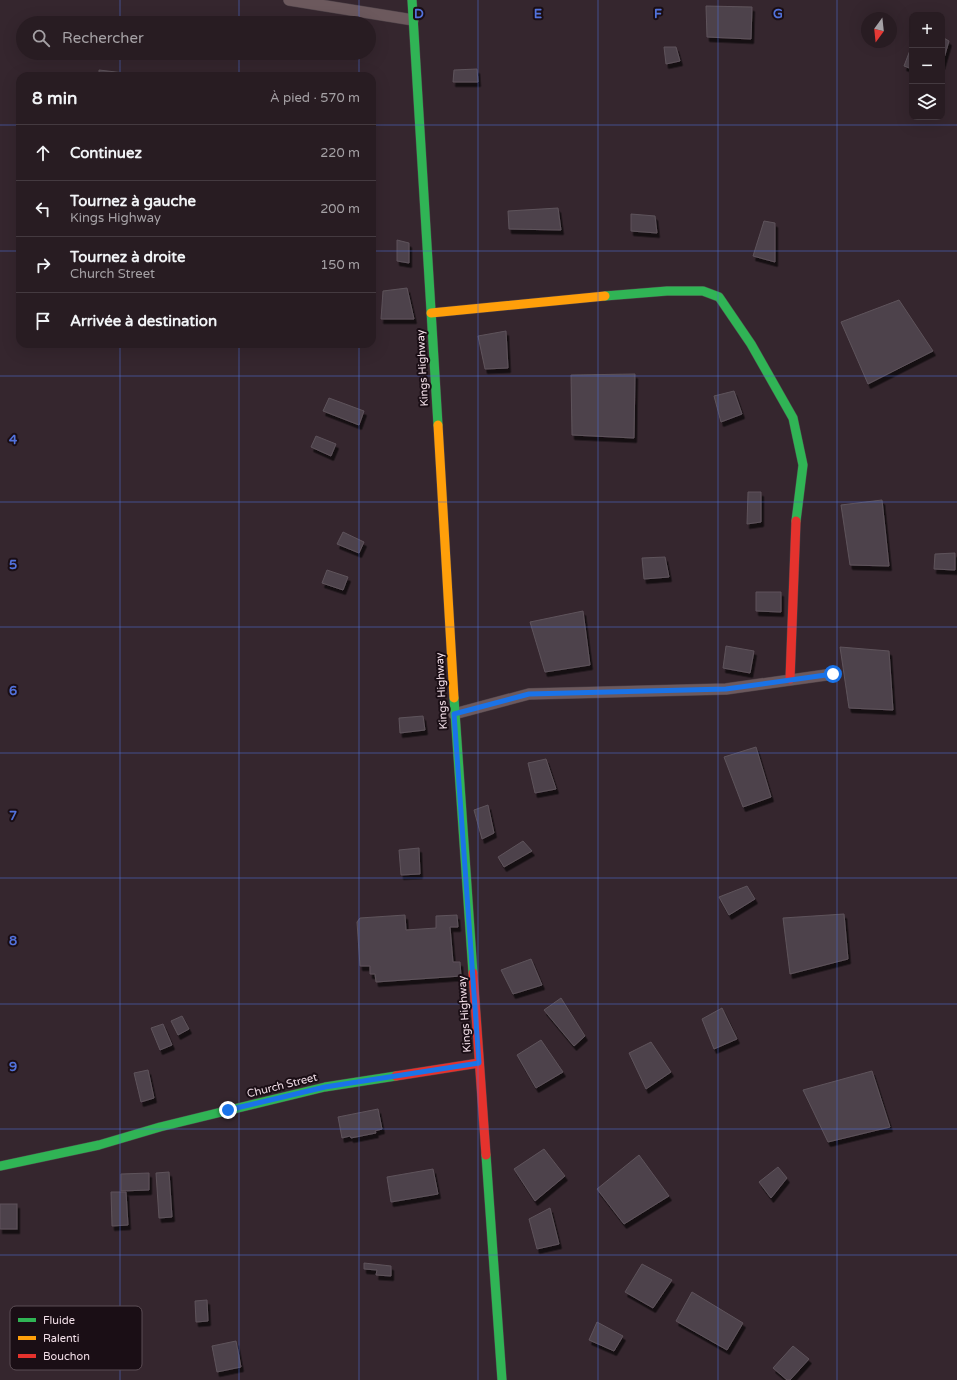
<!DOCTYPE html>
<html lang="fr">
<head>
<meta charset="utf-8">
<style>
  body { margin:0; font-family:"Varela Round",sans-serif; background:#30252a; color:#f1f3f6 }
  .controls { position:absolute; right:12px; top:12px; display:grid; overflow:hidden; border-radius:8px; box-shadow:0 4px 16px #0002 }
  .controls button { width:36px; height:36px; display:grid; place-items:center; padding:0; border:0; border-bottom:1px solid #443a40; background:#281c22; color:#f1f3f6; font:20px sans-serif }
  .compass { position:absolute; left:861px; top:12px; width:36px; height:36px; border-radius:50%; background:#281c22; box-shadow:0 4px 16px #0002; rotate:195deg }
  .stop { position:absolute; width:12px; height:12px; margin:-9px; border:3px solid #1a73e8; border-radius:50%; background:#fff }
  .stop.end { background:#1a73e8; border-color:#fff; box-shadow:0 1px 4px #0008 }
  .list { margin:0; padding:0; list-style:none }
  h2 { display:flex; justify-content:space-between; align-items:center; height:52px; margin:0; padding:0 16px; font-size:17px }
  h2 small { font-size:13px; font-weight:400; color:#a5a1a5 }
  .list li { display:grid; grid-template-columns:26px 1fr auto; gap:12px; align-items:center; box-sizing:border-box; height:56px; padding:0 16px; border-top:1px solid #443a40 }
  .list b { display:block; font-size:15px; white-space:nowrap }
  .list p { margin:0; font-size:13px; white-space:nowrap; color:#a5a1a5 }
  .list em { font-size:13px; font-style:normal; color:#a5a1a5 }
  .icon { flex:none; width:22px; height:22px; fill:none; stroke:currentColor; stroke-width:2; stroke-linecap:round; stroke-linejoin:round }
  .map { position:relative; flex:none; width:957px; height:1380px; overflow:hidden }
  .search { position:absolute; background:#281c22; box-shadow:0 4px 16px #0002; left:16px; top:16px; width:360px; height:44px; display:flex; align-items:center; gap:10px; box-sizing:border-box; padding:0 14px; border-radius:22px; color:#a5a1a5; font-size:15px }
  .panel { position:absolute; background:#281c22; box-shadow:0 4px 16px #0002; left:16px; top:72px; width:360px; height:276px; border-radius:12px }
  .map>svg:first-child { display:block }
</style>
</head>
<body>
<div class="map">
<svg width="957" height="1380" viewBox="0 0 957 1380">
  <defs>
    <filter id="shadow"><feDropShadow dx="2.5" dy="4.5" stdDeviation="0" flood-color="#0009"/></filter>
  </defs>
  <rect width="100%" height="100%" fill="#35262e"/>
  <g fill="#4e434c" stroke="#5e535b" filter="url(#shadow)">
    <path d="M 706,6 L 752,7 L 751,39 L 707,37 Z"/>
    <path d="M 942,37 L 949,41 L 942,65 Z"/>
    <path d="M 912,45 L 912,69 L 904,66 Z"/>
    <path d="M 664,47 L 676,47 L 680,61 L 666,64 Z"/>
    <path d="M 477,69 L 478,82 L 453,82 L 454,70 Z"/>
    <path d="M 99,70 L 141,75 L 141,76 L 99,76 Z"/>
    <path d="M 558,208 L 561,230 L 509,229 L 508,211 Z"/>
    <path d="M 631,214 L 655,216 L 657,233 L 631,231 Z"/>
    <path d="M 764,221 L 775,223 L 775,262 L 753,256 Z"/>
    <path d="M 397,240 L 409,243 L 409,263 L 397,261 Z"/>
    <path d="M 407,288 L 414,319 L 381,319 L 383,291 Z"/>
    <path d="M 899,300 L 933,351 L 868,384 L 841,322 Z"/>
    <path d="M 506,331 L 508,368 L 485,369 L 478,336 Z"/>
    <path d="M 635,374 L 634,438 L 572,435 L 571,375 Z"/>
    <path d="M 734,391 L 742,414 L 721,422 L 714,396 Z"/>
    <path d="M 329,398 L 364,411 L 359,425 L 323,411 Z"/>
    <path d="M 316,436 L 336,444 L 331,456 L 311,447 Z"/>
    <path d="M 748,492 L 761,492 L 761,522 L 747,524 Z"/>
    <path d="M 882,500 L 889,566 L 850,565 L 841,505 Z"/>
    <path d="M 343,532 L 364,542 L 359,553 L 337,544 Z"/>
    <path d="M 955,553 L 955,570 L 934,569 L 935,554 Z"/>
    <path d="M 665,557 L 669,577 L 644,579 L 642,558 Z"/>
    <path d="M 327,570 L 348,577 L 343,590 L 322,583 Z"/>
    <path d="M 756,592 L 781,592 L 781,612 L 756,611 Z"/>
    <path d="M 583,611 L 590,665 L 545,672 L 530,622 Z"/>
    <path d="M 726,646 L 754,651 L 750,673 L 723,668 Z"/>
    <path d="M 840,647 L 889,651 L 893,710 L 849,708 Z"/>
    <path d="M 423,716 L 425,730 L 400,733 L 399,718 Z"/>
    <path d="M 756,747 L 771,797 L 743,807 L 724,757 Z"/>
    <path d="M 546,759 L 556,789 L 535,793 L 528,763 Z"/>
    <path d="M 488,805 L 494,833 L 482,839 L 474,810 Z"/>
    <path d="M 523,841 L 532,851 L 504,867 L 498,857 Z"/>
    <path d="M 419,848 L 420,874 L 401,875 L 399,850 Z"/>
    <path d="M 747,886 L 755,899 L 729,915 L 719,897 Z"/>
    <path d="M 844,914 L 848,959 L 790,974 L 783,918 Z"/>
    <path d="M 405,915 L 406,930 L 436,928 L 436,916 L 457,915 L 458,927 L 450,927 L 453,962 L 460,962 L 461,976 L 376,982 L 375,974 L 370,974 L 370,966 L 360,966 L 357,922 L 360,918 Z"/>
    <path d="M 531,959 L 542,985 L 513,994 L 501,970 Z"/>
    <path d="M 561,998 L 585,1036 L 574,1046 L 544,1010 Z"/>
    <path d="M 722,1008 L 737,1039 L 714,1049 L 702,1019 Z"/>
    <path d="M 182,1016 L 189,1029 L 178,1035 L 171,1021 Z"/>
    <path d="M 163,1024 L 172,1045 L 160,1050 L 151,1028 Z"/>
    <path d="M 541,1040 L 563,1072 L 536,1088 L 517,1055 Z"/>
    <path d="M 651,1042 L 671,1072 L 646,1089 L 629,1053 Z"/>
    <path d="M 148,1070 L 154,1098 L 141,1102 L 134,1073 Z"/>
    <path d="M 872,1071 L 890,1127 L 828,1142 L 803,1090 Z"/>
    <path d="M 378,1109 L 382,1129 L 375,1131 L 376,1133 L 351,1138 L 350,1136 L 342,1138 L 338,1117 Z"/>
    <path d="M 544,1149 L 565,1176 L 535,1201 L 514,1169 Z"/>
    <path d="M 639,1155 L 669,1196 L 624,1224 L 597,1189 Z"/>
    <path d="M 778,1167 L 787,1178 L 771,1198 L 759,1182 Z"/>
    <path d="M 433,1169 L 438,1194 L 391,1202 L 387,1177 Z"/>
    <path d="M 169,1172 L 172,1217 L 159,1218 L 156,1173 Z"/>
    <path d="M 149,1173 L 149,1190 L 121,1191 L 121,1174 Z"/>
    <path d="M 111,1192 L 126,1192 L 128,1225 L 112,1226 Z"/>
    <rect x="0" y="1204" width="17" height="25"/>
    <path d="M 550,1208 L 559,1244 L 537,1249 L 529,1219 Z"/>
    <path d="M 364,1263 L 391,1266 L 391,1276 L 376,1275 L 377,1270 L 364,1269 Z"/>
    <path d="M 642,1264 L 672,1280 L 653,1308 L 625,1292 Z"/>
    <path d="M 692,1292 L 743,1323 L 727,1350 L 676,1321 Z"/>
    <path d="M 207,1300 L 208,1321 L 196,1322 L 195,1301 Z"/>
    <path d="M 597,1322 L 623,1336 L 614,1351 L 589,1340 Z"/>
    <path d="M 236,1341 L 241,1367 L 217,1372 L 212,1346 Z"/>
    <path d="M 793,1346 L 809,1359 L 790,1380 L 787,1380 L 773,1368 Z"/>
  </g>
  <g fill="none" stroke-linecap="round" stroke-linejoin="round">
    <defs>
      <g id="street">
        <path d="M 289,0 L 413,20"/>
        <path d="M 454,714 L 529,694 L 726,689 L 833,674"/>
      </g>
      <g id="fast">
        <path d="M 412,0 L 438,425"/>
        <path d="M 605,296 L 667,291 L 703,291 L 719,297 L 751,344 L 793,418 L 803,465 L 796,521"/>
        <path d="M 454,698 L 473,973"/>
        <path d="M 486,1155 L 502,1380"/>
        <path d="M 0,1166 L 99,1145 L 160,1127 L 325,1087 L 396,1076"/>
      </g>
      <g id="slow">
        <path d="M 431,313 L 605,296"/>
        <path d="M 438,425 L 454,698"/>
      </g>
      <g id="jam">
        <path d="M 790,679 L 796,521"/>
        <path d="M 473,973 L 486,1155"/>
        <path d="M 396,1076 L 479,1063"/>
      </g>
    </defs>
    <use href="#street" stroke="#4e4248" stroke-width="12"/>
    <use href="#fast" stroke="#4e4248" stroke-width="10"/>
    <use href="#slow" stroke="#4e4248" stroke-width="10"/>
    <use href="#jam" stroke="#4e4248" stroke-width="10"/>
    <use href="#street" stroke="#6c595d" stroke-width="11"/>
    <use href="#fast" stroke="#30b455" stroke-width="9"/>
    <use href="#slow" stroke="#ff9f0a" stroke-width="9"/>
    <use href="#jam" stroke="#e5322d" stroke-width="9"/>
  </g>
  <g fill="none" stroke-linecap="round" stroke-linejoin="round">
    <path stroke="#1a73e8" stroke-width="5" d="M 228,1110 L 325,1087 L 479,1063 L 454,714 L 529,694 L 726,689 L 833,674"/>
  </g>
  <path fill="none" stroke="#5272dc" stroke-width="1" stroke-opacity="0.55" d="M 120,0 L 120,23M 239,0 L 239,23M 359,0 L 359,23M 478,0 L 478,1380M 598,0 L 598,1380M 718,0 L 718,1380M 837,0 L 837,1380M 120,53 L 120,76M 239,53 L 239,76M 359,53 L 359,76M 0,125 L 20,125M 372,125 L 957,125M 0,251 L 20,251M 372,251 L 957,251M 120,344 L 120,1380M 239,344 L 239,1380M 359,344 L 359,1380M 0,376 L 957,376M 0,502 L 957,502M 0,627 L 957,627M 0,753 L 957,753M 0,878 L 957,878M 0,1004 L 957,1004M 0,1129 L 957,1129M 0,1255 L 957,1255"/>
  <g text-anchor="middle" stroke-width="4" stroke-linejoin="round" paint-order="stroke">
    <g font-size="11" fill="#f2dfe8" stroke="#1a0e15">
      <text transform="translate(422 368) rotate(-93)" y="4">Kings Highway</text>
      <text transform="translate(441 691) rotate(-93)" y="4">Kings Highway</text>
      <text transform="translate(464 1014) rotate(-94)" y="4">Kings Highway</text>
      <text transform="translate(282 1085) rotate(-14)" y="4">Church Street</text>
    </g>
  </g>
  <rect x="10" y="1306" width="132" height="64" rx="6" fill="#1a0e15" stroke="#5b4d54" stroke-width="1"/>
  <rect x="18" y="1318" width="18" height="4" fill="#30b455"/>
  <rect x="18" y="1336" width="18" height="4" fill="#ff9f0a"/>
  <rect x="18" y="1354" width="18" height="4" fill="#e5322d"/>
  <g font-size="11" fill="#f2dfe8">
    <text x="43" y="1324">Fluide</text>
    <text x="43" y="1342">Ralenti</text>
    <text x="43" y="1360">Bouchon</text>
  </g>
  <g font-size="13" text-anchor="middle" font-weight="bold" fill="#5272dc" stroke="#1a0e15" stroke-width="4" stroke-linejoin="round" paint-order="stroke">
    <text x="419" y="18">D</text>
    <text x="538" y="18">E</text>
    <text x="658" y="18">F</text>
    <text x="778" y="18">G</text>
    <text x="13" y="444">4</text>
    <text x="13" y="569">5</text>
    <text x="13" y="695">6</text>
    <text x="13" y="820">7</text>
    <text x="13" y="945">8</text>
    <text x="13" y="1071">9</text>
  </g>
</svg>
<div class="controls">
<button>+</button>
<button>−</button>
<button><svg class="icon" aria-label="layers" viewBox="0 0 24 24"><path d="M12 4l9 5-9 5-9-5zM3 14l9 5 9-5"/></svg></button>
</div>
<svg class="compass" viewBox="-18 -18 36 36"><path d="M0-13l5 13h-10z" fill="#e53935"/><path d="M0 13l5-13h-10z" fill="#a5a1a5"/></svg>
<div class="stop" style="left:833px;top:674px"></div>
<div class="stop end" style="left:228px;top:1110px"></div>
<div class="search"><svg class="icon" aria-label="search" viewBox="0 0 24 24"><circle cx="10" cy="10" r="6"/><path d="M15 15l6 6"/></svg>Rechercher</div>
<section class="panel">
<h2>8 min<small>À pied · 570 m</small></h2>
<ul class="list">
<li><svg class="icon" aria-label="ahead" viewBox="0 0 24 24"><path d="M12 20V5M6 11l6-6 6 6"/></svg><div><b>Continuez</b></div><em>220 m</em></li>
<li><svg class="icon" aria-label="left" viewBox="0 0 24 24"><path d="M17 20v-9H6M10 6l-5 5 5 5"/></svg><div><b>Tournez à gauche</b><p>Kings Highway</p></div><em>200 m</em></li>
<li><svg class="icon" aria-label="right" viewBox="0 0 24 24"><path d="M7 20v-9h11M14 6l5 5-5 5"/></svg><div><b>Tournez à droite</b><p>Church Street</p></div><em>150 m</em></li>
<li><svg class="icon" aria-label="arrive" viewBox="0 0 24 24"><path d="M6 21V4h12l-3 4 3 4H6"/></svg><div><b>Arrivée à destination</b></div></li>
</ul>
</section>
</div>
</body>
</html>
